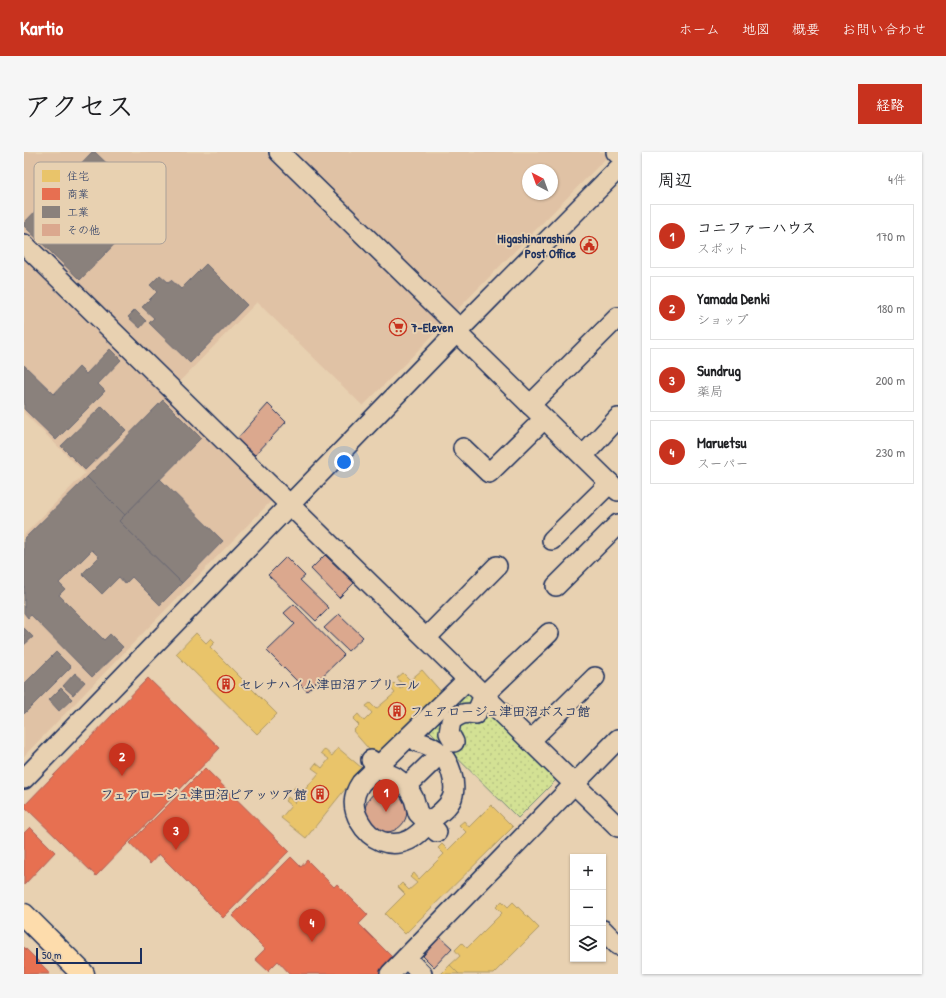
<!DOCTYPE html>
<html lang="ja">
<head>
<meta charset="utf-8">
<style>
  body { margin:0; font-family:"Patrick Hand","Klee One",sans-serif; background:#f6f6f6; color:#202124 }
  .controls { position:absolute; right:12px; bottom:12px; display:grid; overflow:hidden; border-radius:0px; box-shadow:0 1px 3px #0004 }
  .controls button { width:36px; height:36px; display:grid; place-items:center; padding:0; border:0; border-bottom:1px solid #e0e0e0; background:#fff; color:#202124; font:20px sans-serif }
  .compass { position:absolute; left:498px; top:12px; width:36px; height:36px; border-radius:50%; background:#fff; box-shadow:0 1px 3px #0004; rotate:319deg }
  .scale { position:absolute; left:12px; bottom:10px; width:106px; box-sizing:border-box; padding-left:4px; border:2px solid #1b2f5e; border-top:0; font-size:11px; line-height:14px; white-space:nowrap; color:#1b2f5e; -webkit-text-stroke:3px #e8d1b1; paint-order:stroke }
  .you { position:absolute; left:320px; top:310px; width:14px; height:14px; margin:-10px; border:3px solid #fff; border-radius:50%; background:#1a73e8; box-shadow:0 0 0 6px #1a73e833 }
  .badge { display:grid; place-items:center; width:26px; height:26px; border-radius:50%; background:#c8321e; color:#fff; font-size:13px; font-weight:700 }
  .pin { position:absolute; translate:-50% -33px; filter:drop-shadow(0 1px 2px #0008) }
  .pin::after { content:''; position:absolute; top:21px; width:14px; height:12px; background:inherit; clip-path:polygon(0 0,100% 0,50% 100%) }
  .list { margin:0; padding:0; list-style:none }
  h2 { display:flex; justify-content:space-between; align-items:center; height:52px; margin:0; padding:0 16px; font-size:17px }
  h2 small { font-size:13px; font-weight:400; color:#757577 }
  .list li { display:grid; grid-template-columns:26px 1fr auto; gap:12px; align-items:center; box-sizing:border-box; height:64px; margin:0 8px 8px; padding:0 8px; border:1px solid #e0e0e0; border-radius:0px }
  .list b { display:block; font-size:15px; white-space:nowrap }
  .list p { margin:0; font-size:13px; white-space:nowrap; color:#757577 }
  .list em { font-size:13px; font-style:normal; color:#757577 }
  .icon { flex:none; width:22px; height:22px; fill:none; stroke:currentColor; stroke-width:2; stroke-linecap:round; stroke-linejoin:round }
  .map { position:relative; flex:none; width:594px; height:822px; overflow:hidden; border-radius:0px }
  header { display:flex; align-items:center; gap:24px; box-sizing:border-box; height:56px; padding:0 20px; background:#c8321e; color:#fff }
  header strong { font-size:19px }
  nav { display:flex; gap:22px; margin-inline-start:auto; font-size:14px }
  .intro { display:flex; align-items:center; justify-content:space-between; box-sizing:border-box; height:96px; padding:0 24px }
  h1 { margin:0; font-size:28px }
  .button { padding:10px 18px; border-radius:0px; background:#c8321e; color:#fff; font-size:14px; font-weight:700 }
  main { display:flex; gap:24px; padding:0 24px }
  aside { flex:1; background:#fff; border-radius:0px; box-shadow:0 1px 3px #0004 }
  .map>svg:first-child { display:block }
</style>
</head>
<body>
<header>
<strong>Kartio</strong>
<nav><a>ホーム</a><a>地図</a><a>概要</a><a>お問い合わせ</a></nav>
</header>
<div class="intro"><h1>アクセス</h1><a class="button">経路</a></div>
<main>
<div class="map">
<svg width="594" height="822" viewBox="0 0 594 822">
  <defs>
    <pattern id="grass-dots" width="8" height="8" patternUnits="userSpaceOnUse"><rect width="8" height="8" fill="#d3e194"/><path d="M2 2h.1M6 6h.1" fill="none" stroke="#b5c182" stroke-width="1.8" stroke-linecap="round"/></pattern>
  </defs>
  <rect width="100%" height="100%" fill="#e8d1b1"/>
  <filter id="ink" filterUnits="userSpaceOnUse"><feTurbulence type="fractalNoise" baseFrequency=".025" numOctaves="2"/><feDisplacementMap in="SourceGraphic" scale="8" xChannelSelector="R" yChannelSelector="G"/><feConvolveMatrix kernelMatrix="1 2 1 2 8 2 1 2 1" color-interpolation-filters="sRGB"/></filter>
  <g filter="url(#ink)">
    <g fill="#e0c2a5" fill-rule="evenodd">
      <path d="M 0,0 L 242,0 L 420,172 L 339,254 L 233,150 L 152,233 L 0,83 Z"/>
      <path d="M 265,0 L 580,0 L 584,4 L 431,160 ZM 504,18 L 528,18 L 528,42 L 504,42 Z"/>
      <path d="M 0,106 L 247,349 L 0,604 L 0,383 L 61,321 L 0,261 Z"/>
    </g>
    <path fill="url(#grass-dots)" stroke="#778879" d="M 446,537 L 534,626 L 494,666 L 406,579 Z"/>
    <g fill="#e9c46a" stroke="#ab9766">
      <path d="M 172,481 L 182,491 L 187,486 L 191,490 L 186,495 L 253,562 L 233,582 L 152,502 Z"/>
      <path d="M 398,518 L 419,542 L 350,603 L 329,579 L 335,573 L 329,567 L 334,562 L 340,569 L 348,561 L 342,554 L 346,551 L 352,557 L 371,541 L 366,535 L 370,531 L 376,537 L 380,534 L 373,526 L 379,521 L 386,528 Z"/>
      <path d="M 314,596 L 338,616 L 282,686 L 257,666 L 267,654 L 261,649 L 264,645 L 271,651 L 277,644 L 269,637 L 272,634 L 279,640 L 295,621 L 288,616 L 292,611 L 298,616 L 305,607 L 297,601 L 300,597 L 308,604 Z"/>
      <path d="M 467,653 L 489,675 L 381,782 L 361,762 L 381,742 L 374,735 L 378,731 L 385,738 L 393,731 L 386,725 L 390,721 L 395,727 L 420,702 L 414,696 L 418,692 L 424,698 L 442,680 L 435,673 L 440,669 L 445,675 Z"/>
      <path d="M 478,749 L 484,755 L 489,750 L 515,776 L 469,822 L 435,822 L 426,813 L 436,804 L 431,798 L 438,791 L 443,796 L 478,761 L 472,755 Z"/>
      <path d="M 426,813 L 435,822 L 417,822 Z"/>
    </g>
    <g fill="#e76f51" stroke="#aa5c55">
      <path d="M 124,526 L 196,596 L 72,724 L 0,654 Z"/>
      <path d="M 181,616 L 265,699 L 199,766 L 135,702 L 126,712 L 106,691 Z"/>
      <path d="M 6,675 L 31,700 L 0,733 L 0,681 Z"/>
      <path d="M 267,705 L 277,715 L 283,708 L 310,735 L 313,732 L 344,763 L 335,772 L 370,807 L 355,822 L 266,822 L 254,809 L 244,819 L 231,807 L 241,797 L 208,764 Z"/>
      <path d="M 0,795 L 26,821 L 25,822 L 0,822 Z"/>
    </g>
    <g fill="#8a817c" stroke="#696873">
      <path d="M 68,0 L 71,0 L 127,54 L 56,128 L 0,74 L 0,71 Z"/>
      <path d="M 182,112 L 223,153 L 166,211 L 125,171 L 130,166 L 118,155 L 133,140 L 126,133 L 136,123 L 144,130 L 147,128 L 157,137 Z"/>
      <path d="M 111,158 L 122,169 L 116,176 L 104,165 Z"/>
      <path d="M 86,197 L 97,208 L 74,232 L 81,239 L 32,288 L 0,257 L 0,213 L 30,242 L 55,215 L 62,222 Z"/>
      <path d="M 139,248 L 177,286 L 101,363 L 63,325 Z"/>
      <path d="M 78,254 L 102,278 L 61,318 L 37,294 Z"/>
      <path d="M 63,325 L 101,363 L 95,369 L 158,431 L 136,453 L 108,425 L 101,432 L 95,425 L 78,442 L 58,422 L 75,405 L 68,398 L 35,431 L 41,437 L 35,443 L 80,488 L 86,482 L 99,495 L 68,525 L 7,463 L 4,466 L 0,461 L 0,387 Z"/>
      <path d="M 136,327 L 199,389 L 158,431 L 95,369 Z"/>
      <path d="M 0,476 L 9,485 L 0,493 Z"/>
      <path d="M 32,500 L 47,515 L 0,562 L 0,532 Z"/>
      <path d="M 51,521 L 61,530 L 49,543 L 39,534 Z"/>
      <path d="M 37,536 L 48,547 L 35,559 L 25,548 Z"/>
    </g>
    <g fill="#dba88e" stroke="#1b2f5e">
      <path d="M 244,252 L 262,270 L 231,303 L 213,287 Z"/>
      <path d="M 301,403 L 330,431 L 315,446 L 287,417 Z"/>
      <path d="M 262,405 L 281,424 L 276,428 L 305,456 L 292,469 L 244,423 Z"/>
      <path d="M 270,452 L 320,503 L 283,539 L 243,499 L 271,472 L 260,461 Z"/>
      <path d="M 315,462 L 339,485 L 324,499 L 300,476 Z"/>
      <circle cx="362" cy="659" r="21"/>
      <path d="M 416,785 L 428,796 L 410,815 L 399,804 Z"/>
    </g>
    <g fill="none" stroke-linecap="round" stroke-linejoin="round">
      <defs>
        <g id="minor">
          <path d="M 255,0 L 436,177"/>
          <path d="M 592,0 L 594,2"/>
          <path d="M 0,92 L 594,675"/>
          <path d="M 433,181 L 594,339"/>
          <path d="M 506,253 L 594,165"/>
          <path d="M 439,296 L 465,321 L 520,267"/>
          <path d="M 559,304 L 594,266"/>
          <path d="M 528,388 L 586,331"/>
          <path d="M 532,434 L 594,372"/>
          <path d="M 402,486 L 473,414"/>
          <path d="M 507,588 L 571,525"/>
          <path d="M 394,590 C 402,592 410,595 416,601 C 426,610 432,630 429,643 C 427,653 417,660 410,666 C 402,674 395,683 385,688 C 366,697 346,688 336,670 C 328,656 328,644 337,631 L 444,527"/>
          <path d="M 430,590 L 425,581 L 427,569 C 435,562 441,560 452,562 L 460,543 L 525,481"/>
          <path d="M 347,608 L 358,619 L 371,625 L 383,634 L 390,647 L 394,661 L 413,680"/>
          <path d="M 0,627 L 436,177 L 594,17"/>
          <path d="M 383,634 L 417,601"/>
          <path d="M 579,778 L 594,793"/>
          <path d="M 382,806 L 398,822"/>
          <path d="M 366,822 L 594,587"/>
        </g>
        <path id="major" d="M 0,763 L 59,822"/>
      </defs>
      <use href="#minor" stroke="#1b2f5e" stroke-width="22"/>
      <use href="#major" stroke="#1b2f5e" stroke-width="25"/>
      <use href="#minor" stroke="#e8d1b1" stroke-width="19"/>
      <use href="#major" stroke="#fddcac" stroke-width="22"/>
    </g>
  </g>
  <defs>
    <symbol id="civic-ring" viewBox="-11 -11 22 22"><circle r="9.5" fill="#e8d1b1" stroke="#c8321e" stroke-width="1.5"/><path d="M-.6-6.5H3V-4.5H.6V-3L4-1V1h2V6H-6V1h2V-1L-.6-3ZM-1.2 2.5V6h2.4V2.5Z" fill="#c8321e"/></symbol>
    <symbol id="supermarket-ring" viewBox="-11 -11 22 22"><circle r="9.5" fill="#e8d1b1" stroke="#c8321e" stroke-width="1.5"/><path d="M-6-5.5h2.5l.6 2H6L4.5 2H-2.5L-4.4-4H-6ZM-1.5 3.2a1.3 1.3 0 1 0 .1 0ZM3 3.2a1.3 1.3 0 1 0 .1 0Z" fill="#c8321e"/></symbol>
    <symbol id="building-ring" viewBox="-11 -11 22 22"><circle r="9.5" fill="#e8d1b1" stroke="#c8321e" stroke-width="1.5"/><path d="M-4-6H4V6H1V3H-1V6H-4ZM-2.5-4.3h1.7v1.8h-1.7ZM.8-4.3h1.7v1.8H.8ZM-2.5-1h1.7V.8h-1.7ZM.8-1h1.7V.8H.8Z" fill="#c8321e"/></symbol>
  </defs>
  <g fill-rule="evenodd">
    <use href="#civic-ring" x="555" y="83" width="20" height="20"/>
    <use href="#supermarket-ring" x="364" y="165" width="20" height="20"/>
    <use href="#building-ring" x="192" y="522" width="20" height="20"/>
    <use href="#building-ring" x="363" y="549" width="20" height="20"/>
    <use href="#building-ring" x="286" y="632" width="20" height="20"/>
  </g>
  <g text-anchor="middle" stroke-width="4" stroke-linejoin="round" paint-order="stroke">
    <g font-size="13" font-weight="bold" fill="#1b2f5e" stroke="#e8d1b1" text-anchor="start">
      <text x="552" y="91" text-anchor="end">Higashinarashino<tspan x="552" dy="15">Post Office</tspan></text>
      <text x="387" y="180">7-Eleven</text>
      <text x="215" y="537">セレナハイム津田沼アブリール</text>
      <text x="386" y="564">フェアロージュ津田沼ボスコ館</text>
      <text x="283" y="647" text-anchor="end">フェアロージュ津田沼ピアッツア館</text>
    </g>
  </g>
  <rect x="10" y="10" width="132" height="82" rx="6" fill="#e8d1b1" stroke="#aaa098" stroke-width="1"/>
  <rect x="18" y="18" width="18" height="12" fill="#e9c46a"/>
  <rect x="18" y="36" width="18" height="12" fill="#e76f51"/>
  <rect x="18" y="54" width="18" height="12" fill="#8a817c"/>
  <rect x="18" y="72" width="18" height="12" fill="#dba88e"/>
  <g font-size="11" fill="#1b2f5e">
    <text x="43" y="28">住宅</text>
    <text x="43" y="46">商業</text>
    <text x="43" y="64">工業</text>
    <text x="43" y="82">その他</text>
  </g>
</svg>
<div class="controls">
<button>+</button>
<button>−</button>
<button><svg class="icon" aria-label="layers" viewBox="0 0 24 24"><path d="M12 4l9 5-9 5-9-5zM3 14l9 5 9-5"/></svg></button>
</div>
<svg class="compass" viewBox="-18 -18 36 36"><path d="M0-13l5 13h-10z" fill="#e53935"/><path d="M0 13l5-13h-10z" fill="#757577"/></svg>
<div class="scale">50 m</div>
<div class="you"></div>
<div class="pin badge" style="left:362px;top:660px">1</div>
<div class="pin badge" style="left:98px;top:624px">2</div>
<div class="pin badge" style="left:152px;top:698px">3</div>
<div class="pin badge" style="left:288px;top:790px">4</div>
</div>
<aside>
<h2>周辺<small>4件</small></h2>
<ul class="list">
<li><span class="badge">1</span><div><b>コニファーハウス</b><p>スポット</p></div><em>170 m</em></li>
<li><span class="badge">2</span><div><b>Yamada Denki</b><p>ショップ</p></div><em>180 m</em></li>
<li><span class="badge">3</span><div><b>Sundrug</b><p>薬局</p></div><em>200 m</em></li>
<li><span class="badge">4</span><div><b>Maruetsu</b><p>スーパー</p></div><em>230 m</em></li>
</ul>
</aside>
</main>
</body>
</html>
